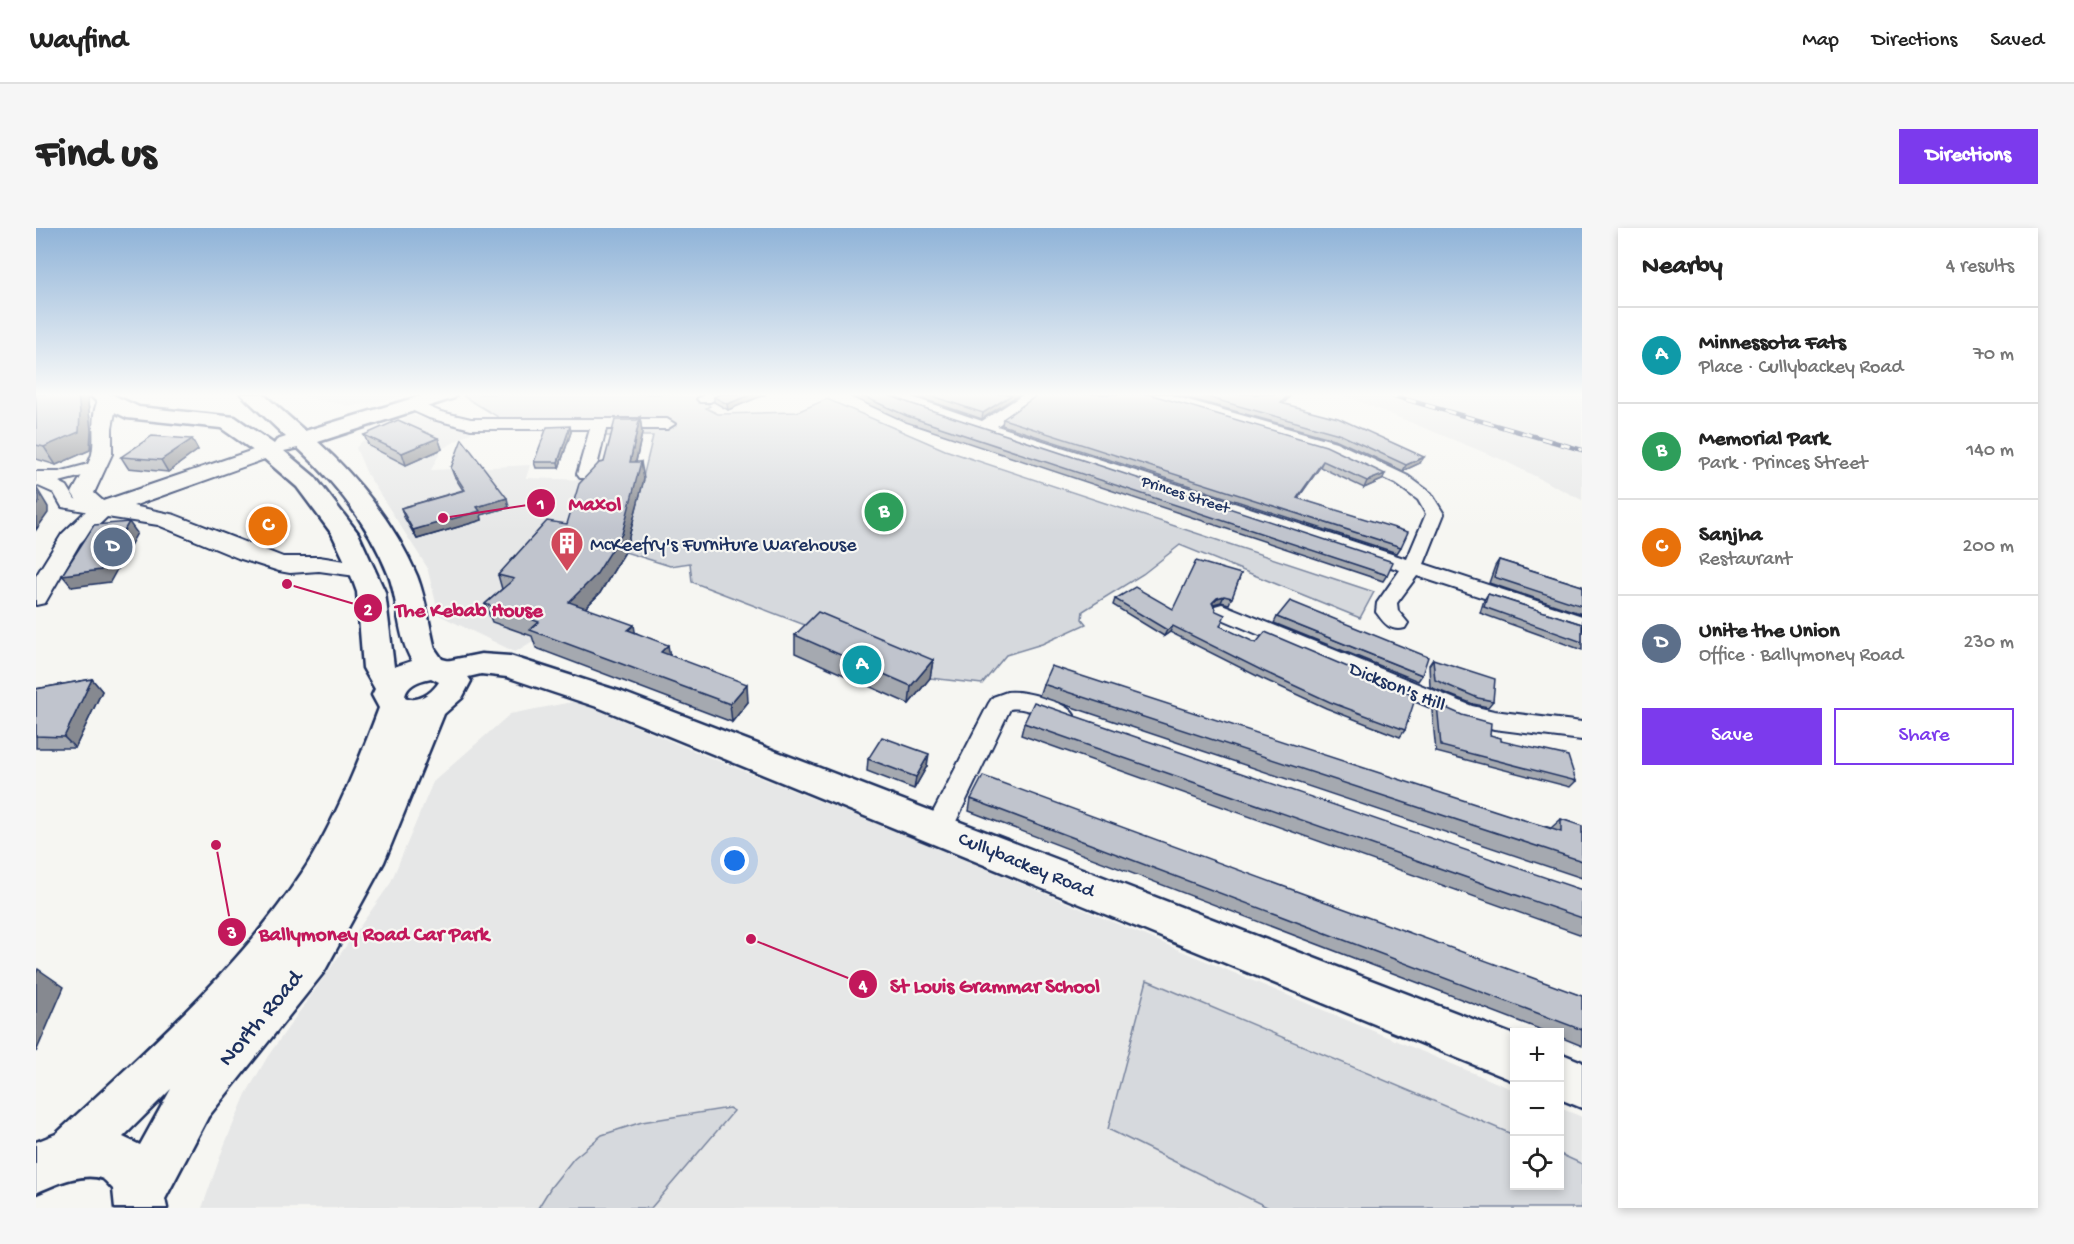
<!DOCTYPE html>
<html lang="en">
<head>
<meta charset="utf-8">
<style>
  body { margin:0; font-family:"Gochi Hand",sans-serif; background:#f6f6f6; color:#222 }
  .controls { position:absolute; right:18px; bottom:18px; display:grid; overflow:hidden; border-radius:0px; box-shadow:0 3px 9px #0003 }
  .controls button { width:54px; height:54px; display:grid; place-items:center; padding:0; border:0; border-bottom:2px solid #e0e0e0; background:#fff; color:#222; font:30px sans-serif }
  .you { position:absolute; left:699px; top:633px; width:21px; height:21px; margin:-15px; border:4px solid #fff; border-radius:50%; background:#1a73e8; box-shadow:0 0 0 9px #1a73e833 }
  .badge { display:grid; place-items:center; width:39px; height:39px; border-radius:50%; background:#7c3aed; color:#fff; font-size:20px; font-weight:700 }
  .pin { position:absolute; translate:-50% -50%; border:3px solid #fff; box-shadow:0 2px 6px #0006 }
  .list { margin:0; padding:0; list-style:none }
  h2 { display:flex; justify-content:space-between; align-items:center; height:78px; margin:0; padding:0 24px; font-size:26px }
  h2 small { font-size:20px; font-weight:400; color:#767676 }
  .list li { display:grid; grid-template-columns:39px 1fr auto; gap:18px; align-items:center; box-sizing:border-box; height:96px; padding:0 24px; border-top:2px solid #e0e0e0 }
  .list b { display:block; font-size:22px; white-space:nowrap }
  .list p { margin:0; font-size:20px; white-space:nowrap; color:#767676 }
  .list em { font-size:20px; font-style:normal; color:#767676 }
  .actions { display:flex; gap:12px; padding:18px 24px }
  .actions a { flex:1; padding:14px 0; border:2px solid #7c3aed; border-radius:0px; text-align:center; font-size:21px; color:#7c3aed }
  .actions .main { background:#7c3aed; color:#fff }
  .icon { flex:none; width:33px; height:33px; fill:none; stroke:currentColor; stroke-width:2; stroke-linecap:round; stroke-linejoin:round }
  .map { position:relative; flex:none; width:1546px; height:980px; overflow:hidden; border-radius:0px }
  header { display:flex; align-items:center; gap:36px; box-sizing:border-box; height:84px; padding:0 30px; background:#fff; border-bottom:2px solid #e0e0e0 }
  header strong { font-size:28px }
  nav { display:flex; gap:33px; margin-inline-start:auto; font-size:21px }
  .intro { display:flex; align-items:center; justify-content:space-between; box-sizing:border-box; height:144px; padding:0 36px }
  h1 { margin:0; font-size:42px }
  .button { padding:15px 27px; border-radius:0px; background:#7c3aed; color:#fff; font-size:21px; font-weight:700 }
  main { display:flex; gap:36px; padding:0 36px }
  aside { flex:1; background:#fff; border-radius:0px; box-shadow:0 3px 9px #0003 }
  .map>svg:first-child { display:block }
</style>
</head>
<body>
<header>
<strong>Wayfind</strong>
<nav><a>Map</a><a>Directions</a><a>Saved</a></nav>
</header>
<div class="intro"><h1>Find us</h1><a class="button">Directions</a></div>
<main>
<div class="map">
<svg width="1546" height="980" viewBox="0 0 1546 980">
  <rect width="100%" height="100%" fill="#f6f6f2"/>
  <filter id="ink" filterUnits="userSpaceOnUse"><feTurbulence type="fractalNoise" baseFrequency=".0167" numOctaves="2"/><feDisplacementMap in="SourceGraphic" scale="12" xChannelSelector="R" yChannelSelector="G"/><feConvolveMatrix kernelMatrix="1 2 1 2 8 2 1 2 1" color-interpolation-filters="sRGB"/></filter>
  <g filter="url(#ink)">
    <g fill="#e6e7e7">
      <path d="M 262,166 L 375,166 L 354,172 L 316,178 L 280,172 Z"/>
      <path d="M 1305,166 L 1391,166 L 1433,176 L 1396,166 L 1546,166 L 1546,272 L 1467,232 Z"/>
      <path d="M 376,187 L 436,204 L 406,221 L 395,242 L 494,237 L 490,250 L 554,252 L 564,365 L 552,377 L 541,375 L 502,410 L 479,424 L 403,387 L 391,339 L 331,246 L 320,220 L 325,214 Z"/>
      <path d="M 541,473 L 660,524 L 876,610 L 1478,862 L 1478,958 L 1524,958 L 1524,880 L 1546,889 L 1546,980 L 166,980 L 188,918 L 210,866 L 232,828 L 354,656 L 397,554 L 474,486 Z"/>
    </g>
    <g fill="#d6d9dd" stroke="#78849e" stroke-width="1.5">
      <path d="M 434,166 L 660,166 L 674,178 L 670,180 L 682,186 L 761,184 L 791,171 L 909,222 L 1338,364 L 1324,390 L 1144,317 L 1107,346 L 1047,383 L 1046,391 L 1050,396 L 1006,416 L 970,427 L 946,456 L 894,450 L 782,402 L 656,354 L 654,335 L 634,338 L 589,324 L 617,208 L 556,208 L 561,192 L 467,192 L 427,168 Z"/>
      <path d="M 1111,752 L 1478,907 L 1478,958 L 1524,958 L 1524,926 L 1546,936 L 1546,980 L 1233,980 L 1072,901 Z"/>
      <path d="M 693,880 L 698,883 L 615,980 L 502,980 L 515,959 L 538,930 L 566,907 L 606,894 Z"/>
    </g>
    <g fill="none" stroke-linecap="round" stroke-linejoin="round">
      <defs>
        <g id="minor">
          <path d="M 669,166 L 690,166 L 674,174 L 664,174 L 661,171 Z"/>
          <path d="M 847,166 L 867,166 L 946,193 L 988,166 L 1005,166 L 961,198 L 1371,331 L 1390,286 L 1382,272 L 1360,256 L 1288,222 L 1111,169 L 1108,166 L 1131,166 L 1300,214 L 1372,248 L 1395,265 L 1408,286 L 1388,336 L 1546,388 L 1546,402 L 1381,348 L 1361,375 L 1362,383 L 1372,395 L 1369,400 C 1354,404 1348,395 1340,384 L 1341,375 L 1364,342 L 873,179 L 850,169 Z"/>
          <path d="M 376,172 L 405,184 L 435,191 L 631,191 L 639,196 L 631,201 L 570,201 L 559,246 L 556,250 L 544,250 L 541,246 L 554,201 L 435,201 L 393,190 L 371,180 L 368,177 Z"/>
          <path d="M 60,234 L 66,235 L 69,239 L 66,243 L 23,254 L 31,258 L 39,271 L 72,277 L 75,281 L 72,285 L 66,286 L 26,279 L 18,265 L 0,257 L 0,244 L 23,244 Z"/>
          <path d="M 1186,376 L 1436,478 L 1458,483 L 1546,494 L 1546,512 L 1458,501 L 1422,491 L 1179,388 L 1175,383 L 1179,378 Z"/>
          <path d="M 971,464 C 987,462 1030,473 1038,487 L 1034,493 C 1013,499 996,477 974,481 L 913,608 L 903,611 L 893,608 L 889,600 L 953,475 L 957,469 Z"/>
        </g>
        <path id="tertiary" d="M 71,167 L 78,169 L 81,173 L 76,200 L 76,226 L 58,265 L 67,273 L 226,219 L 233,217 L 240,219 L 243,223 L 240,227 L 97,278 L 139,287 L 247,329 L 283,329 L 336,337 L 339,342 L 336,347 L 327,349 L 283,343 L 254,345 L 243,343 L 202,330 L 122,297 L 71,289 L 44,315 L 9,375 L 0,377 L 0,348 L 26,306 L 51,282 L 44,277 L 36,265 C 42,253 52,239 56,226 C 60,208 53,186 64,169 Z"/>
        <g id="secondary">
          <path d="M 445,426 L 474,428 L 586,464 L 1478,807 L 1478,853 L 564,480 L 471,449 L 445,446 L 411,454 L 400,451 L 395,443 L 400,435 Z"/>
          <path d="M 1524,825 L 1546,834 L 1546,880 L 1524,871 Z"/>
        </g>
        <path id="primary" d="M 53,166 L 75,166 L 103,179 L 199,189 L 238,216 L 241,212 L 250,209 L 205,166 L 227,166 L 269,203 L 391,166 L 421,166 L 418,170 L 282,214 C 322,250 360,298 381,348 C 390,371 393,397 399,421 L 406,431 L 422,435 L 435,453 L 426,470 L 408,486 L 348,634 L 288,744 L 172,889 L 129,971 L 131,980 L 79,980 L 77,961 C 74,958 70,953 67,951 C 46,943 18,957 0,965 L 0,914 L 20,906 C 106,826 200,744 266,645 C 297,598 323,533 343,480 L 336,467 L 339,461 L 327,440 L 321,364 L 313,342 L 296,306 L 261,259 L 225,228 L 185,200 L 91,190 L 64,177 ZM 262,220 C 300,255 334,299 353,348 C 363,376 361,407 376,433 L 358,439 L 349,364 L 322,305 L 279,249 L 248,223 ZM 395,450 L 403,454 C 396,465 381,476 369,469 C 370,457 384,452 395,450 ZM 135,861 L 104,917 L 87,909 Z"/>
      </defs>
      <use href="#minor" stroke="#1b2f5e" stroke-width="4"/>
      <use href="#tertiary" stroke="#1b2f5e" stroke-width="4"/>
      <use href="#secondary" stroke="#1b2f5e" stroke-width="5"/>
      <use href="#primary" stroke="#1b2f5e" stroke-width="5"/>
      <use href="#minor" fill="#f6f6f2" fill-rule="evenodd"/>
      <use href="#tertiary" fill="#f6f6f2" fill-rule="evenodd"/>
      <use href="#secondary" fill="#f6f6f2" fill-rule="evenodd"/>
      <use href="#primary" fill="#f6f6f2" fill-rule="evenodd"/>
      <defs>
        <path id="rail" d="M 1351,166 L 1546,222"/>
      </defs>
      <use href="#rail" stroke="#1b2f5e" stroke-width="4.5"/>
      <use href="#rail" stroke="#f6f6f2" stroke-width="3" stroke-dasharray="10" stroke-linecap="butt"/>
    </g>
    <g fill="#a5a9b0" stroke="#1b2f5e" stroke-width="1.5">
      <path d="M 0,166 L 51,166 L 55,202 L 54,222 L 20,237 L 0,231 Z"/>
      <path d="M 730,166 L 692,182 L 678,174 L 678,169 Z"/>
      <path d="M 809,166 L 850,166 L 873,175 L 1351,347 L 1347,353 L 870,194 Z"/>
      <path d="M 873,166 L 984,166 L 946,191 Z"/>
      <path d="M 1113,166 L 1346,252 L 1328,260 L 1284,239 L 1262,270 L 1365,319 L 1361,325 L 966,197 L 967,191 Z"/>
      <path d="M 1138,166 L 1256,166 L 1247,176 L 1384,235 L 1367,243 L 1301,212 Z"/>
      <path d="M 604,189 L 606,205 L 600,234 L 608,251 L 589,324 L 564,365 L 549,380 L 599,404 L 634,427 L 712,474 L 696,494 L 500,420 L 496,408 L 456,394 L 449,376 L 466,361 L 462,347 L 531,296 L 568,234 Z"/>
      <path d="M 535,204 L 523,240 L 500,240 L 498,234 Z"/>
      <path d="M 328,207 L 402,210 L 406,221 L 370,237 L 333,218 Z"/>
      <path d="M 156,211 L 162,222 L 132,244 L 92,240 L 85,229 Z"/>
      <path d="M 415,240 L 473,279 L 445,287 L 446,292 L 381,311 L 368,289 L 365,280 L 427,262 L 418,248 Z"/>
      <path d="M 1463,332 L 1546,358 L 1546,386 L 1453,355 L 1459,338 Z"/>
      <path d="M 1205,346 L 1193,376 L 1185,374 L 1178,376 L 1177,377 L 1184,398 L 1369,502 L 1364,509 L 1290,480 L 1225,450 L 1134,404 L 1128,408 L 1077,377 L 1079,371 L 1137,381 Z"/>
      <path d="M 1452,366 L 1546,396 L 1546,422 L 1444,385 L 1448,372 Z"/>
      <path d="M 1241,389 L 1386,447 L 1382,453 L 1238,395 Z"/>
      <path d="M 759,407 L 897,432 L 894,450 L 873,476 L 759,425 Z"/>
      <path d="M 1397,431 L 1457,473 L 1452,479 L 1437,476 L 1394,459 L 1393,437 Z"/>
      <path d="M 56,451 L 66,463 L 39,520 L 0,520 L 0,461 Z"/>
      <path d="M 1007,456 L 1515,600 L 1525,591 L 1546,598 L 1546,650 L 1003,468 Z"/>
      <path d="M 1401,476 L 1454,507 L 1540,553 L 1534,559 L 1400,524 L 1396,483 Z"/>
      <path d="M 988,495 L 1546,662 L 1546,707 L 985,507 Z"/>
      <path d="M 832,531 L 891,538 L 878,561 L 831,543 Z"/>
      <path d="M 935,571 L 1546,768 L 1546,818 L 1524,809 L 1524,804 L 1511,804 L 933,583 Z"/>
    </g>
    <g fill="#868990" stroke="#1b2f5e" stroke-width="1.5">
      <path d="M 42,166 L 51,166 L 55,202 L 54,222 L 20,237 L 8,219 Z"/>
      <path d="M 717,166 L 730,166 L 692,182 L 691,176 Z"/>
      <path d="M 977,166 L 984,166 L 946,191 L 947,185 Z"/>
      <path d="M 1253,166 L 1256,166 L 1242,181 L 1245,175 Z"/>
      <path d="M 604,189 L 606,205 L 596,251 L 594,234 Z"/>
      <path d="M 534,198 L 535,204 L 523,240 L 522,234 Z"/>
      <path d="M 402,210 L 406,221 L 370,237 L 366,225 Z"/>
      <path d="M 156,211 L 162,222 L 132,244 L 125,232 Z"/>
      <path d="M 1388,229 L 1384,235 L 1367,243 L 1370,237 Z"/>
      <path d="M 1287,233 L 1284,239 L 1258,276 L 1261,270 Z"/>
      <path d="M 605,234 L 608,251 L 589,324 L 564,365 L 537,392 L 533,374 Z"/>
      <path d="M 1349,246 L 1346,252 L 1328,260 L 1331,253 Z"/>
      <path d="M 0,259 L 12,279 L 12,285 L 0,302 Z"/>
      <path d="M 471,270 L 473,279 L 445,287 L 446,292 L 381,311 L 377,302 L 441,279 Z"/>
      <path d="M 93,294 L 101,305 L 74,354 L 36,359 L 26,347 Z"/>
      <path d="M 1188,368 L 1185,374 L 1178,376 L 1173,382 L 1176,375 L 1181,370 Z"/>
      <path d="M 598,397 L 601,415 L 592,402 Z"/>
      <path d="M 1137,398 L 1134,404 L 1128,408 L 1131,402 Z"/>
      <path d="M 632,417 L 635,434 L 625,424 Z"/>
      <path d="M 897,432 L 894,450 L 873,476 L 875,458 Z"/>
      <path d="M 56,451 L 66,463 L 39,520 L 28,509 Z"/>
      <path d="M 711,456 L 712,474 L 696,494 L 694,476 Z"/>
      <path d="M 893,526 L 891,538 L 878,561 L 880,549 Z"/>
      <path d="M 2,741 L 28,759 L 0,824 L 0,746 Z"/>
    </g>
    <g fill="#c0c4cd" stroke="#1b2f5e" stroke-width="1.5">
      <path d="M 0,166 L 42,166 L 44,185 L 43,204 L 8,219 L 0,217 Z"/>
      <path d="M 684,166 L 717,166 L 691,176 L 678,169 Z"/>
      <path d="M 822,166 L 850,166 L 873,175 L 1357,334 L 1351,347 L 871,188 Z"/>
      <path d="M 890,166 L 977,166 L 947,185 Z"/>
      <path d="M 1003,166 L 1113,166 L 1290,218 L 1349,246 L 1331,253 L 1287,233 L 1261,270 L 1372,304 L 1365,319 L 967,191 Z"/>
      <path d="M 1160,166 L 1253,166 L 1245,175 L 1302,190 L 1388,229 L 1370,237 L 1303,206 Z"/>
      <path d="M 604,189 L 594,234 L 605,234 L 586,306 L 560,347 L 533,374 L 598,397 L 592,402 L 632,417 L 625,424 L 711,456 L 694,476 L 494,402 L 503,394 L 449,376 L 478,351 L 462,347 L 511,293 L 531,296 L 543,256 L 563,235 L 568,234 L 579,192 L 601,192 Z"/>
      <path d="M 362,192 L 402,210 L 366,225 L 328,207 Z"/>
      <path d="M 534,198 L 522,234 L 498,234 L 511,199 Z"/>
      <path d="M 116,208 L 156,211 L 125,232 L 85,229 Z"/>
      <path d="M 426,211 L 471,270 L 441,279 L 444,283 L 377,302 L 365,280 L 429,262 L 415,240 Z"/>
      <path d="M 0,262 L 3,268 L 3,274 L 0,278 Z"/>
      <path d="M 93,294 L 65,342 L 26,347 L 58,297 Z"/>
      <path d="M 1463,332 L 1546,358 L 1546,378 L 1458,349 Z"/>
      <path d="M 1160,333 L 1205,346 L 1196,370 L 1188,368 L 1181,370 L 1176,375 L 1180,383 L 1189,387 L 1184,398 L 1220,415 L 1229,404 L 1380,468 L 1369,502 L 1294,474 L 1229,444 L 1137,398 L 1131,402 L 1079,371 L 1099,359 L 1137,381 Z"/>
      <path d="M 1452,366 L 1546,396 L 1546,414 L 1448,379 Z"/>
      <path d="M 1254,373 L 1392,429 L 1386,447 L 1241,389 Z"/>
      <path d="M 782,384 L 897,432 L 875,458 L 759,407 Z"/>
      <path d="M 1397,431 L 1459,451 L 1457,473 L 1442,470 L 1399,452 Z"/>
      <path d="M 1015,438 L 1525,604 L 1525,591 L 1546,598 L 1546,633 L 1007,456 Z"/>
      <path d="M 56,451 L 28,509 L 0,508 L 0,461 Z"/>
      <path d="M 998,474 L 1546,662 L 1546,690 L 988,495 Z"/>
      <path d="M 1401,476 L 1426,487 L 1455,495 L 1454,507 L 1465,510 L 1465,513 L 1532,528 L 1540,553 L 1405,518 Z"/>
      <path d="M 846,509 L 893,526 L 880,549 L 832,531 Z"/>
      <path d="M 947,548 L 1546,768 L 1546,802 L 935,571 Z"/>
    </g>
  </g>
  <linearGradient id="sky" x2="0" y2="1"><stop stop-color="#8fb3d8"/><stop offset="0.55" stop-color="#fbfbf9"/><stop offset="1" stop-color="#fbfbf9" stop-opacity="0"/></linearGradient>
  <rect width="1546" height="303" fill="url(#sky)"/>
  <defs>
    <symbol id="building-pin" viewBox="-11 -11 22 30"><path d="M0 17L-7.5 6A9.5 9.5 0 1 1 7.5 6Z" fill="#d1495b" stroke="#f6f6f2"/><path d="M-4-6H4V6H1V3H-1V6H-4ZM-2.5-4.3h1.7v1.8h-1.7ZM.8-4.3h1.7v1.8H.8ZM-2.5-1h1.7V.8h-1.7ZM.8-1h1.7V.8H.8Z" fill="#fff"/></symbol>
  </defs>
  <g fill-rule="evenodd">
    <use href="#building-pin" x="512" y="296" width="38" height="52"/>
  </g>
  <g text-anchor="middle" stroke-width="4.5" stroke-linejoin="round" paint-order="stroke">
    <g font-size="16" fill="#1b2f5e" stroke="#f6f6f2">
      <text transform="translate(1150 265) rotate(18)" y="6">Princes Street</text>
    </g>
    <g font-size="20" fill="#1b2f5e" stroke="#f6f6f2" text-anchor="start">
      <text x="554" y="322">McKeefry's Furniture Warehouse</text>
    </g>
    <g font-size="20" fill="#1b2f5e" stroke="#f6f6f2">
      <text transform="translate(1362 457) rotate(22)" y="7">Dickson's Hill</text>
      <text transform="translate(991 635) rotate(22)" y="7">Cullybackey Road</text>
    </g>
    <g font-size="24" fill="#1b2f5e" stroke="#f6f6f2">
      <text transform="translate(223 789) rotate(-50)" y="8">North Road</text>
    </g>
  </g>
  <path fill="none" stroke="#c2185b" stroke-width="2" d="M407 290L505 275M251 356L332 380M180 617L196 704M715 711L827 756"/>
  <g fill="#c2185b" stroke="#f6f6f2" stroke-width="2">
    <circle cx="407" cy="290" r="6"/>
    <circle cx="251" cy="356" r="6"/>
    <circle cx="180" cy="617" r="6"/>
    <circle cx="715" cy="711" r="6"/>
    <circle cx="505" cy="275" r="15"/>
    <circle cx="332" cy="380" r="15"/>
    <circle cx="196" cy="704" r="15"/>
    <circle cx="827" cy="756" r="15"/>
  </g>
  <g font-size="18" text-anchor="middle" font-weight="bold" fill="#fff">
    <text x="505" y="281">1</text>
    <text x="332" y="387">2</text>
    <text x="196" y="710">3</text>
    <text x="827" y="763">4</text>
  </g>
  <g font-size="21" text-anchor="middle" font-weight="bold" fill="#c2185b" stroke="#f6f6f2" stroke-width="4.5" stroke-linejoin="round" paint-order="stroke">
    <text x="559" y="282">Maxol</text>
    <text x="433" y="388">The Kebab House</text>
    <text x="338" y="712">Ballymoney Road Car Park</text>
    <text x="959" y="764">St Louis Grammar School</text>
  </g>
</svg>
<div class="controls">
<button>+</button>
<button>−</button>
<button><svg class="icon" aria-label="locate" viewBox="0 0 24 24"><circle cx="12" cy="12" r="6"/><path d="M12 2v4M12 18v4M2 12h4M18 12h4"/></svg></button>
</div>
<div class="you"></div>
<div class="pin badge" style="left:826px;top:437px;background:#0f9aa8">A</div>
<div class="pin badge" style="left:848px;top:284px;background:#2e9e5b">B</div>
<div class="pin badge" style="left:232px;top:298px;background:#e8710a">C</div>
<div class="pin badge" style="left:77px;top:319px;background:#5c6f8a">D</div>
</div>
<aside>
<h2>Nearby<small>4 results</small></h2>
<ul class="list">
<li><span class="badge" style="background:#0f9aa8">A</span><div><b>Minnessota Fats</b><p>Place · Cullybackey Road</p></div><em>70 m</em></li>
<li><span class="badge" style="background:#2e9e5b">B</span><div><b>Memorial Park</b><p>Park · Princes Street</p></div><em>140 m</em></li>
<li><span class="badge" style="background:#e8710a">C</span><div><b>Sanjha</b><p>Restaurant</p></div><em>200 m</em></li>
<li><span class="badge" style="background:#5c6f8a">D</span><div><b>Unite the Union</b><p>Office · Ballymoney Road</p></div><em>230 m</em></li>
</ul>
<div class="actions"><a class="main">Save</a><a>Share</a></div>
</aside>
</main>
</body>
</html>
